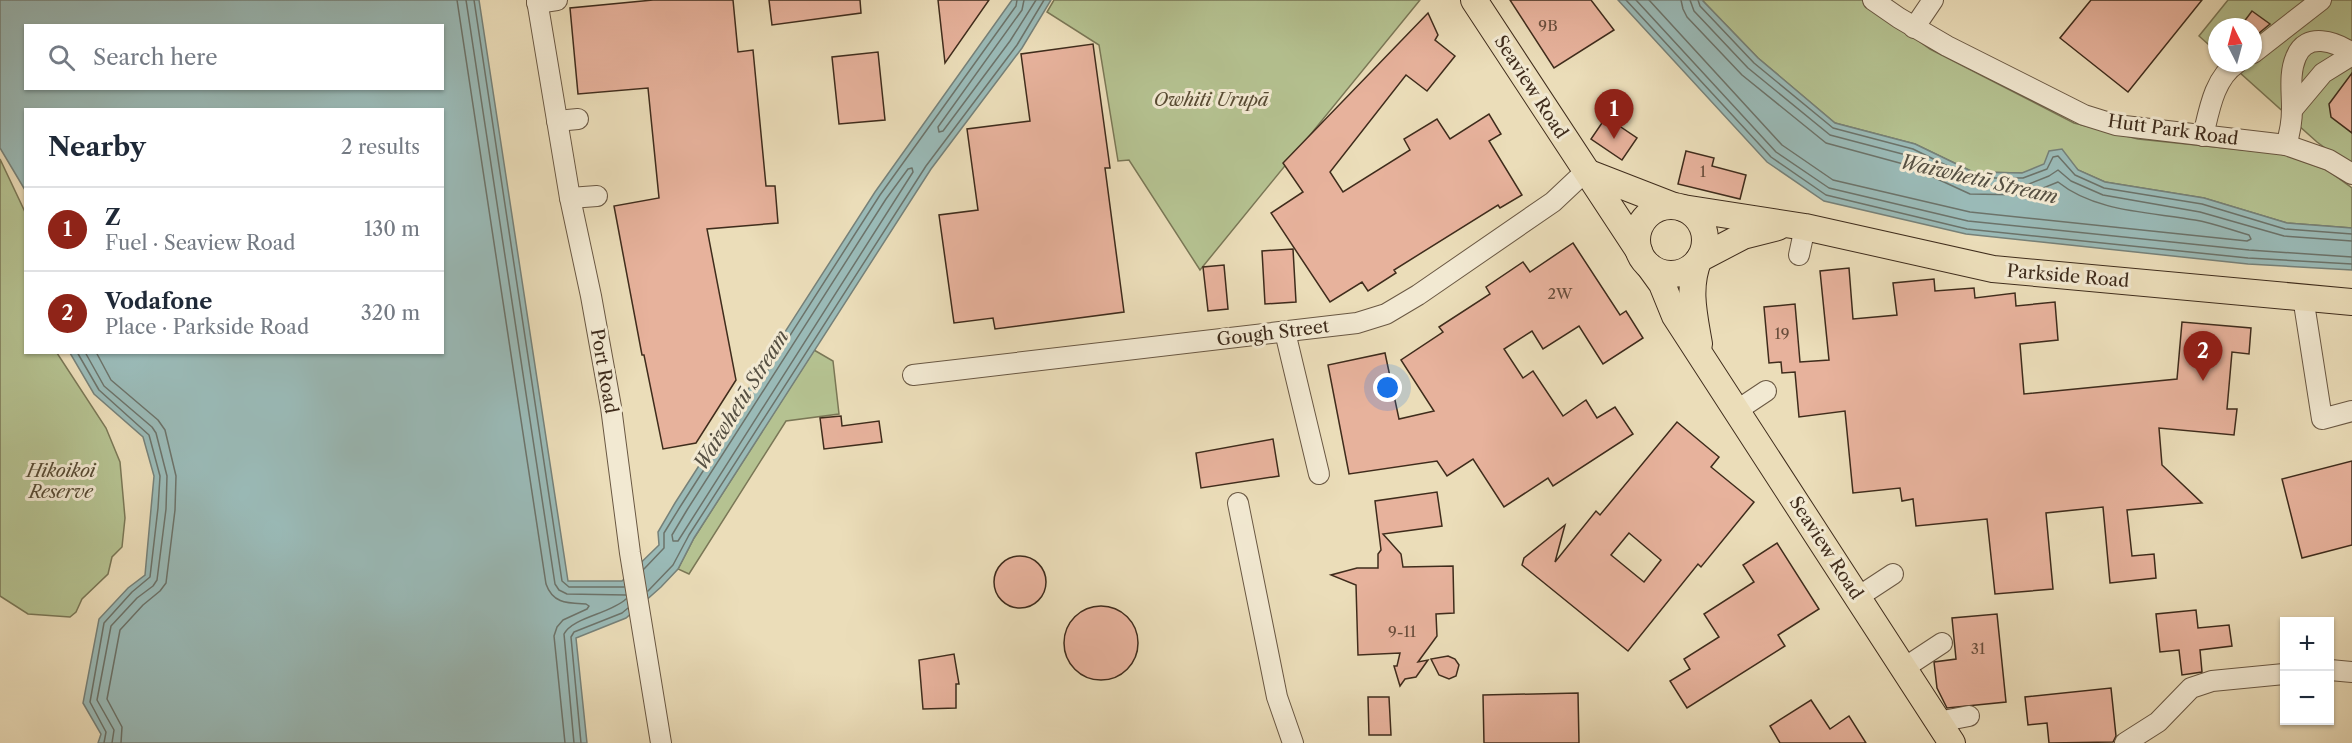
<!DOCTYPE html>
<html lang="en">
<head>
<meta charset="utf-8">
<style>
  body { margin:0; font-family:"Libre Caslon Text",serif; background:#f6f6f7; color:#1f2937 }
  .controls { position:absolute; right:18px; bottom:18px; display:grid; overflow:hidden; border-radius:0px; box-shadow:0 2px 4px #0004 }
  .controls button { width:54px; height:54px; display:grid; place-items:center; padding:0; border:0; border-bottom:2px solid #e0e1e3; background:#fff; color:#1f2937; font:30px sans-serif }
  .compass { position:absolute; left:2208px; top:18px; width:54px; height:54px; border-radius:50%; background:#fff; box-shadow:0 2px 4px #0004; rotate:354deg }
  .you { position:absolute; left:1388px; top:388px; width:21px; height:21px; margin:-15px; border:4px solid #fff; border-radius:50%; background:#1a73e8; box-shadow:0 0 0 9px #1a73e833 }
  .badge { display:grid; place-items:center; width:39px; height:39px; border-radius:50%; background:#8f2418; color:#fff; font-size:20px; font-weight:700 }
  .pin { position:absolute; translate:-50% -50px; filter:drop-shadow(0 2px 3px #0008) }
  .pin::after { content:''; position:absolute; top:32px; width:21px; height:18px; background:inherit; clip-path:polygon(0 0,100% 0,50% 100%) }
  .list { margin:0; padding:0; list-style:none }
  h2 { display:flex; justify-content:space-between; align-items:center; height:78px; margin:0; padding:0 24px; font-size:26px }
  h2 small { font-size:20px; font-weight:400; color:#747a83 }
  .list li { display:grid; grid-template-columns:39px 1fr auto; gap:18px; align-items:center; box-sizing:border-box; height:84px; padding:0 24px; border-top:2px solid #e0e1e3 }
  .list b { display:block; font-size:22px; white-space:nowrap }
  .list p { margin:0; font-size:20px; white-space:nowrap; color:#747a83 }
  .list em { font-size:20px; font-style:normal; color:#747a83 }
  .icon { flex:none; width:33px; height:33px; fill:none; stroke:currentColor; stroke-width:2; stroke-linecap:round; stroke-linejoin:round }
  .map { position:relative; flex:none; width:2352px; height:743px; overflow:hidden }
  .search { position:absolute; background:#fff; box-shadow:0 2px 4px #0004; left:24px; top:24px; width:420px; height:66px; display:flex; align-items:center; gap:15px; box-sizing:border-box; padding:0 21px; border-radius:0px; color:#747a83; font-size:22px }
  .panel { position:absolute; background:#fff; box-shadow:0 2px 4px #0004; left:24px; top:108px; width:420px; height:246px; border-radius:0px }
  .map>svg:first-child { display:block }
</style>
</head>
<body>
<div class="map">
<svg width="2352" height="743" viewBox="0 0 2352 743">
  <rect width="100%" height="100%" fill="#ebddb9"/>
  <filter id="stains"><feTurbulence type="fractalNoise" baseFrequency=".00333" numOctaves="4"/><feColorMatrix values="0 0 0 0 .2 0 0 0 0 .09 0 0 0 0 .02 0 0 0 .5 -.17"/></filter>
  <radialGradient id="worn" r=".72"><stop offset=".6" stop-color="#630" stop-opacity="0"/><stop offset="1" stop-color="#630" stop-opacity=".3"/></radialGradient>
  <g fill="#b5c291" stroke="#7a7756" stroke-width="1.5">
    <path d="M 1054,0 L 1420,0 L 1200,270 L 1129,160 L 1118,161 L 1099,45 L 1047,12 Z"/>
    <path d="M 1702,0 L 1862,0 L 1930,49 L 2074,123 L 2138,139 L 2283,154 L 2327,170 L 2352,188 L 2352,228 L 2287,223 L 2204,198 L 2105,182 L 2078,170 L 2067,158 L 2023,173 L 1973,172 L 1915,144 L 1835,123 L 1758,58 Z"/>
    <path d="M 2228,0 L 2352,0 L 2352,168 L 2317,142 L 2229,63 L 2253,63 L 2253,27 L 2217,27 L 2217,52 L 2199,36 Z"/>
    <path d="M 0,159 L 25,212 L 26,352 L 57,353 L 106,428 L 120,462 L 125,518 L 122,547 L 112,557 L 108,574 L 82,599 L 76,612 L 70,617 L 28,614 L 0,596 Z"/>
    <path d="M 814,350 L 833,361 L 839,414 L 786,421 L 689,574 L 678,569 L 694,538 Z"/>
  </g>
  <g fill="#9abab7" stroke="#768179" stroke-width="1.5" fill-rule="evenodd">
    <path d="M 0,0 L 479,0 L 568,581 L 622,581 L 659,545 L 658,532 L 675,503 L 875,192 L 1012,0 L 1051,0 L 1022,48 L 931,169 L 694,538 L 678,569 L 661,587 L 626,618 L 576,638 L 587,743 L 98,743 L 101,734 L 83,703 L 99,619 L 128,588 L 145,575 L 154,476 L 143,437 L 94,394 L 70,353 L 442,352 L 442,110 L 26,110 L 25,190 L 0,148 ZM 26,26 L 442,26 L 442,88 L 26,88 Z"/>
    <path d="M 1618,0 L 1702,0 L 1758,58 L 1835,123 L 1915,144 L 1973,172 L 2022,173 L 2044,164 L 2049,151 L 2062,149 L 2078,170 L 2105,182 L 2204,198 L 2287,223 L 2352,228 L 2352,270 L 2248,264 L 1966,234 L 1824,201 L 1767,162 Z"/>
  </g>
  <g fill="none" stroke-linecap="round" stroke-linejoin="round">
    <g stroke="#6c736a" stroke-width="1.5">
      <path d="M 457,0 L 546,584 C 553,604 568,603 586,604 L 589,606 L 587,609 L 563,620 L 557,627 L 554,636 L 565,743"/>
      <path d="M 466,0 L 555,584 L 559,590 L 567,594 L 626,595"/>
      <path d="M 474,0 L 562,581 L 569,587 L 624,587"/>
      <path d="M 1024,0 L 1022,10 L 938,127 L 939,132 L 943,131 L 1010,41 L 1036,0"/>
      <path d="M 1626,0 L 1771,157 L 1826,195 L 1967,229 L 2248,258 L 2352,264"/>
      <path d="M 1636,0 L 1776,152 L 1829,188 L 1968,221 L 2249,250 L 2352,257"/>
      <path d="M 1649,0 L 1782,145 L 1833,180 L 1970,212 L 2247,241 L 2251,239 L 2249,235 C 2231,230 2213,223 2195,220 C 2150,212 2095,212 2058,182 L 2026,195 L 1970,194 L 1907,165 L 1826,143 L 1742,75 L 1687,17 L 1683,9 L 1681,0"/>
      <path d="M 1690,0 L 1694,11 L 1748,68 L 1830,135 L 1910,156 L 1972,186 L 2024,186 L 2049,176 L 2058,170 L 2071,181 L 2103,195 L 2200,212 L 2284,236 L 2352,241"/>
      <path d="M 1698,0 L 1700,6 L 1754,63 L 1833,128 L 1913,149 L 1972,178 L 2023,178 L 2047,169 L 2053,157 L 2058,156 L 2075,175 L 2104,188 L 2202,204 L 2285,229 L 2352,234"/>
      <path d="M 912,168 L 913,172 L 678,541 L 673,541 L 672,535 L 687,510 L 886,199 L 908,169 Z"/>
      <path d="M 77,352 L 99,390 L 149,435 L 160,476 L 158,508 L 150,577 L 132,592 L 104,623 L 90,702 L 106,732 L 104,743"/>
      <path d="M 85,352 L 104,386 L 152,427 L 156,433 L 167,476 L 166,509 L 157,580 L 153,586 L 137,598 L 111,626 L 97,700 L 114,730 L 112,743"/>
      <path d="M 96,352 L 111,380 L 158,420 L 165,430 L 176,476 L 175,510 L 166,583 L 160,591 L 143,605 L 120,630 L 107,699 L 122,727 L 121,743"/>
      <path d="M 644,569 L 664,548 L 664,533 L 680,507 L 880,195 L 1016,6 L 1017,0"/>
      <path d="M 648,591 L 673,565 L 689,535 L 926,166 L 1017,45 L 1044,0"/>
      <path d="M 574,743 L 564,634 C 573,617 610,614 626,599"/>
      <path d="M 581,743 L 571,637 L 574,632 L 622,613 L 628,608"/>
    </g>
  </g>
  <g fill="#e7b29c" stroke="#3f2c1c" stroke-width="1.5" fill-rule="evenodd">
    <path d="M 653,0 L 733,0 L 738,52 L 753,50 L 766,186 L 775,186 L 778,223 L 707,229 L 736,380 L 696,443 L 663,449 L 644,355 L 642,355 L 614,206 L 659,198 L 648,88 L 578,94 L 570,8 Z"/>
    <path d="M 769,0 L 860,0 L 861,13 L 772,25 Z"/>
    <path d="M 938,0 L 989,0 L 945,63 Z"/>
    <path d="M 1510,0 L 1591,0 L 1614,30 L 1554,68 Z"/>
    <path d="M 2091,0 L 2202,0 L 2128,92 L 2060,38 Z"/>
    <path d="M 2252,11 L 2270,24 L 2253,38 L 2253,27 L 2240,27 Z"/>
    <path d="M 1428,13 L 1438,35 L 1435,40 L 1455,56 L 1427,91 L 1406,75 L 1330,172 L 1343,192 L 1410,150 L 1404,139 L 1437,119 L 1450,139 L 1489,114 L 1501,134 L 1489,141 L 1522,195 L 1500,208 L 1498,205 L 1394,270 L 1396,273 L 1368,291 L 1362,282 L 1330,302 L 1271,213 L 1303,192 L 1283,163 Z"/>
    <path d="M 1093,44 L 1110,168 L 1105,168 L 1124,312 L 995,329 L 993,318 L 954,323 L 939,215 L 978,210 L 967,129 L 1030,121 L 1021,54 Z"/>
    <path d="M 878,52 L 885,120 L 839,124 L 832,57 Z"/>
    <path d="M 2352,73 L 2352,133 L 2331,117 L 2329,104 Z"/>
    <path d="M 1606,117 L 1637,138 L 1622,160 L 1591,139 Z"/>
    <path d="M 1686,151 L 1714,158 L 1712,166 L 1746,175 L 1740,199 L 1678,184 Z"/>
    <path d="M 1573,243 L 1620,315 L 1626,311 L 1643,338 L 1603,364 L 1579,326 L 1543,349 L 1532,331 L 1504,349 L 1523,378 L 1533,371 L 1563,416 L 1586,400 L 1597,418 L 1615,407 L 1633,434 L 1553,486 L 1548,478 L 1504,507 L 1473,459 L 1447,476 L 1437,461 L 1349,474 L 1328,365 L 1385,353 L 1399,419 L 1434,411 L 1401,360 L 1443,332 L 1439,327 L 1490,294 L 1486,287 L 1523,262 L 1530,272 Z"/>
    <path d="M 1293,249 L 1296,302 L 1265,304 L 1262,251 Z"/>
    <path d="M 1224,265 L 1228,309 L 1208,311 L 1203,267 Z"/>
    <path d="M 1849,268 L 1853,319 L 1897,315 L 1893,283 L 1934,279 L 1935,291 L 1974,288 L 1975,298 L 2015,293 L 2016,306 L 2055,302 L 2058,340 L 2020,344 L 2024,394 L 2177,379 L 2182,322 L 2251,328 L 2249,354 L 2232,352 L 2227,409 L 2237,409 L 2234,435 L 2159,428 L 2162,465 L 2202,503 L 2127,510 L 2132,556 L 2154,554 L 2156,578 L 2110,583 L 2103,507 L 2046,513 L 2053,589 L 1995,594 L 1987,519 L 1916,526 L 1913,499 L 1902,501 L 1900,488 L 1853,493 L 1845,411 L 1799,417 L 1795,372 L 1782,373 L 1781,362 L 1769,363 L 1764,307 L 1795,304 L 1800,362 L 1829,360 L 1820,271 Z"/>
    <path d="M 841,416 L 842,426 L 879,421 L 882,442 L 824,449 L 820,418 Z"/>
    <path d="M 1677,422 L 1719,457 L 1711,467 L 1754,502 L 1701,567 L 1698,564 L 1628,651 L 1522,565 L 1524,558 L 1565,525 L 1555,562 L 1596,511 L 1600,515 ZM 1629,533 L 1661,560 L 1644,582 L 1611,555 Z"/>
    <path d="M 1273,439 L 1279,476 L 1201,488 L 1196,453 Z"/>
    <path d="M 2352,461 L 2352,545 L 2302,558 L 2282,479 Z"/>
    <path d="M 1437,492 L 1442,526 L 1383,534 L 1401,554 L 1403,567 L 1453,566 L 1454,613 L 1436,614 L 1437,636 L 1418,662 L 1428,660 L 1416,677 L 1405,679 L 1400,686 L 1394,666 L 1397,666 L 1400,653 L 1358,655 L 1356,585 L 1331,575 L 1357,568 L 1378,568 L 1378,554 L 1381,550 L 1375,501 Z"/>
    <path d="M 1777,543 L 1819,609 L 1778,635 L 1785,646 L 1687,708 L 1670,681 L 1690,669 L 1684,659 L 1719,637 L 1704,614 L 1754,582 L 1743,565 Z"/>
    <circle cx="1020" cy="582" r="26"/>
    <circle cx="1101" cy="643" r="37"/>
    <path d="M 2196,610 L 2198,628 L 2229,625 L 2232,646 L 2200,650 L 2202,672 L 2182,675 L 2179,650 L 2160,652 L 2156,614 Z"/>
    <path d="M 1997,614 L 2006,702 L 1947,708 L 1937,688 L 1934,662 L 1956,659 L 1952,618 Z"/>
    <path d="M 954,654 L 959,684 L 956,684 L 956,708 L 923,709 L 919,660 Z"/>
    <path d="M 1448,656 L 1455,659 L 1459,665 L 1456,676 L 1449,679 L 1439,675 L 1431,659 Z"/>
    <path d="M 2111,688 L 2116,736 L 2113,742 L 2049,743 L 2047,723 L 2028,725 L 2025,697 Z"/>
    <path d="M 1578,693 L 1579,743 L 1484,743 L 1483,695 Z"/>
    <path d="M 1368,697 L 1389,697 L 1391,735 L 1369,735 Z"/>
    <path d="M 1811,700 L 1830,729 L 1849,716 L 1866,743 L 1780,743 L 1770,726 Z"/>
  </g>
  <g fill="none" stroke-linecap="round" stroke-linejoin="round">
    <defs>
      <g id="minor">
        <path d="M 537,0 L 570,198 L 591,296 L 611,407 L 630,553 L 661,743"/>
        <path d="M 1873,0 L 1899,18 L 1947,46 L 2084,115 L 2116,125 L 2286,145 L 2329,160 L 2352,174"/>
        <path d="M 537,3 L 557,0"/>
        <path d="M 1914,28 L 1933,0"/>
        <path d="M 2253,53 L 2321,0"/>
        <path d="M 2292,110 L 2323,73 L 2352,55"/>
        <path d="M 557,121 L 578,119"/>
        <path d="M 2203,136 C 2209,111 2214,78 2237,63"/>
        <path d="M 2286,145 C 2290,133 2292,121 2292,108 C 2292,91 2289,73 2296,57 C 2306,31 2336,42 2352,53"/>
        <path d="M 570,198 L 597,196"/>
        <path d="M 1799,255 L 1805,227"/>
        <path d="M 2303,297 L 2322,419 L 2352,411"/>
        <path d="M 1285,332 L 1319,474"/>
        <path d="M 913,375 L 1357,323 L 1386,314 L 1418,295 L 1553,202 L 1587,170"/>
        <path d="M 1736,411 L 1766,391"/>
        <path d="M 1238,503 L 1277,697 L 1293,743"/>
        <path d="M 1858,597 L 1893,574"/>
        <path d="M 1904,668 L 1942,643"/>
        <path d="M 2330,670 L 2352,672"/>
        <path d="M 1938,722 L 1969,716"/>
        <path d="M 2125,743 L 2158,722 L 2191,688 L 2212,681 L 2284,674"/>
      </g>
      <g id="major">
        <path d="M 1474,0 L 1639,251"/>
        <path d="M 1589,173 L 1674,206"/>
        <circle cx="1671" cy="240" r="34"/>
        <path d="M 1683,208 L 1805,227 L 1993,269 L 2352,302"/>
        <path d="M 1649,266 L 1662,284 L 1675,316 L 1952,743"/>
        <path d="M 1699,344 C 1694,315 1687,287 1699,259 L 1743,236 L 1778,227"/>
      </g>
    </defs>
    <use href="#minor" stroke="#6a5843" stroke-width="22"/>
    <use href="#major" stroke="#3f2c1c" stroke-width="28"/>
    <use href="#minor" stroke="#f2e9d2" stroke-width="20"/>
    <use href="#major" stroke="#ebddb9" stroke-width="26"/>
  </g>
  <g text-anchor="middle" stroke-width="6" stroke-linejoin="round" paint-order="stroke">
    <g font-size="15" fill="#694e3c">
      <text x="1548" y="31">9B</text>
      <text x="1703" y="177">1</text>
      <text x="1560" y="299">2W</text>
      <text x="1782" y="339">19</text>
      <text x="1402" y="637">9-11</text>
      <text x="1978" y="654">31</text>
    </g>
    <g font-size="18" fill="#3f2c1c" stroke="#f2e9d2">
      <text transform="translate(1531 87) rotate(57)" y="6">Seaview Road</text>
      <text transform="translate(2173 130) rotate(8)" y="6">Hutt Park Road</text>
      <text transform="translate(2068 276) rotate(5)" y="6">Parkside Road</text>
      <text transform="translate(1273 333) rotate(-7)" y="6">Gough Street</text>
      <text transform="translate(604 371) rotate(80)" y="6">Port Road</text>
      <text transform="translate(1826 548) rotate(57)" y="6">Seaview Road</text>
    </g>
    <g font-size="18" font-style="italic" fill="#574a33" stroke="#f2e9d2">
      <text x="1211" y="106">Owhiti Urupā</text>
      <text x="61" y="477">Hikoikoi<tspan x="61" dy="21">Reserve</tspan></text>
    </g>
    <g font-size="20" font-style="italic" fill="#565043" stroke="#f2e9d2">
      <text transform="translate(1979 179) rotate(13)" y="7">Waiwhetū Stream</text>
      <text transform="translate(741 400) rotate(-58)" y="7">Waiwhetū Stream</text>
    </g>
  </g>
  <rect width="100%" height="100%" filter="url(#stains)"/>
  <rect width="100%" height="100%" fill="url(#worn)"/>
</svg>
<div class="controls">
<button>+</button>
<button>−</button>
</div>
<svg class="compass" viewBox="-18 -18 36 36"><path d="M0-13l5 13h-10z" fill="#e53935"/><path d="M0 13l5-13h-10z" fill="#747a83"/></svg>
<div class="you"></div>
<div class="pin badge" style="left:1614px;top:139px">1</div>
<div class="pin badge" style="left:2203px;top:381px">2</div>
<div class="search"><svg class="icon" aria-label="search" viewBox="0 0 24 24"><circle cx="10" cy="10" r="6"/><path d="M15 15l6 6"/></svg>Search here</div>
<section class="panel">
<h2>Nearby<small>2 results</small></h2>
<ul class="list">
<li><span class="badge">1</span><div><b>Z</b><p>Fuel · Seaview Road</p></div><em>130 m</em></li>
<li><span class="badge">2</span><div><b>Vodafone</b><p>Place · Parkside Road</p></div><em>320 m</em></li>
</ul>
</section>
</div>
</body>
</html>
